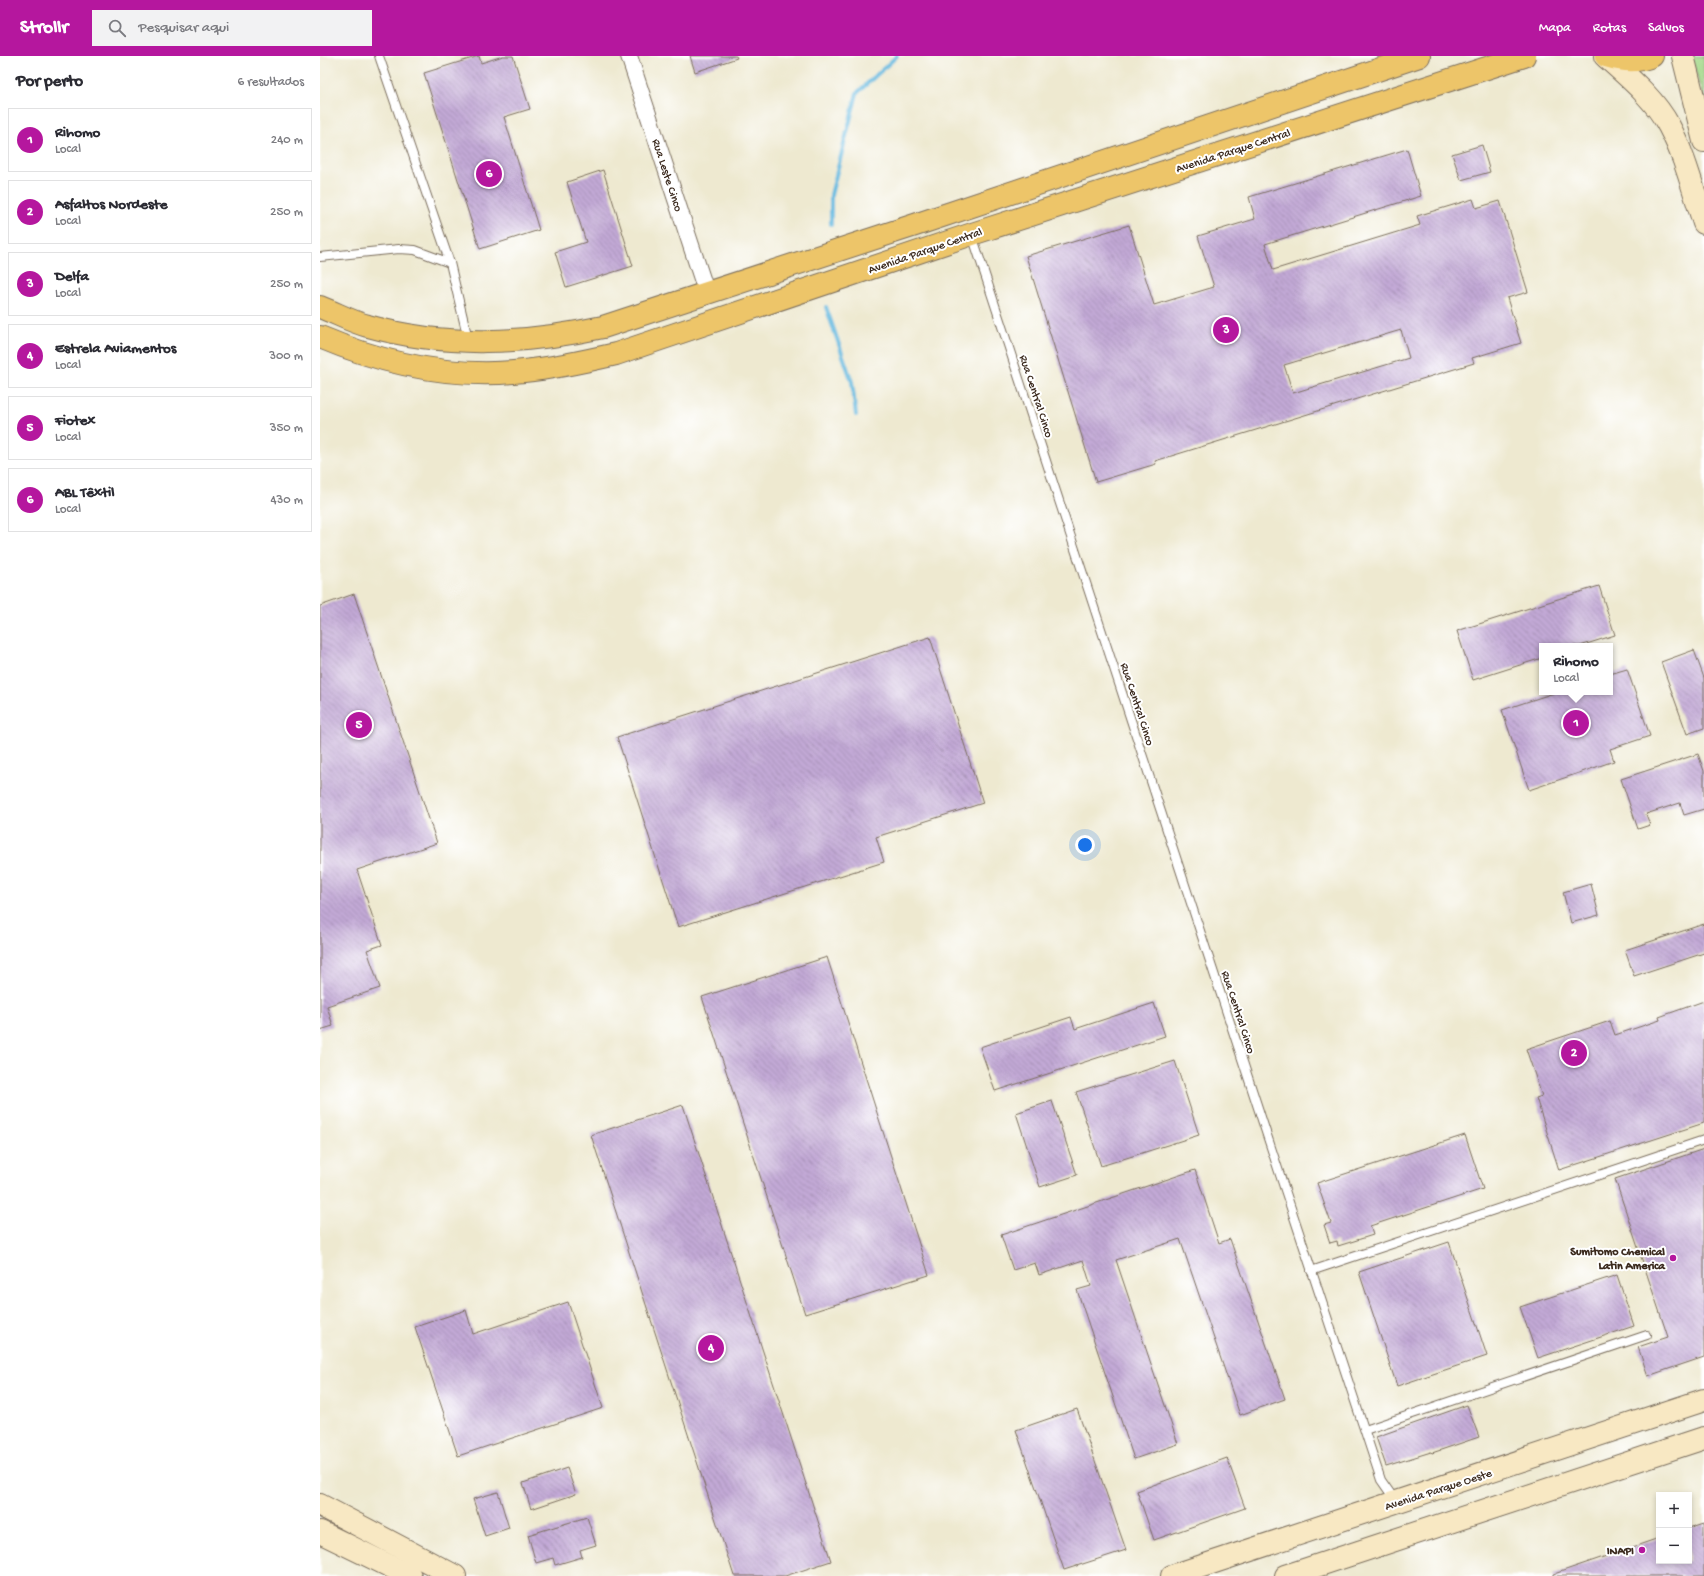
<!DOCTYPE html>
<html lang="pt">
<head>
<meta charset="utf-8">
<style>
  body { margin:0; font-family:"Gochi Hand",sans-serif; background:#f2f2f3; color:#2b2b33 }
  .controls { position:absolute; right:12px; bottom:12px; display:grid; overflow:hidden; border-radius:0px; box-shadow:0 2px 6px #0003 }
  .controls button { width:36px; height:36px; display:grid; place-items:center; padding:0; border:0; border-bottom:1px solid #e1e1e2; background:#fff; color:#2b2b33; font:20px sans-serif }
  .you { position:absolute; left:765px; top:789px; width:14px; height:14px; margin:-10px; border:3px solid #fff; border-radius:50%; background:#1a73e8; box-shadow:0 0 0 6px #1a73e833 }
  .badge { display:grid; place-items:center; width:26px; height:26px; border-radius:50%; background:#b5179e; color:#fff; font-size:13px; font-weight:700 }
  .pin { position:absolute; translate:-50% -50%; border:2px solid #fff; box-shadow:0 1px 4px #0006 }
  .popup { position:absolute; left:1219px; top:587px; width:74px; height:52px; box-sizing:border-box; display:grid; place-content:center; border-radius:0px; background:#fff; filter:drop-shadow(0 1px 3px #0005); font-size:13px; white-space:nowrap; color:#7c7c81 }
  .popup b { font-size:15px; color:#2b2b33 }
  .popup::after { content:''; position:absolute; left:50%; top:100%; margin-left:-8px; border:8px solid transparent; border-top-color:#fff }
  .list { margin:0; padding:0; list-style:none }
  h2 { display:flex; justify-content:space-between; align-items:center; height:52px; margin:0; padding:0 16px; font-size:17px }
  h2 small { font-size:13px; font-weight:400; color:#7c7c81 }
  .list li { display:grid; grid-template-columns:26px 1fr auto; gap:12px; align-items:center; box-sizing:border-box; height:64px; margin:0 8px 8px; padding:0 8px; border:1px solid #e1e1e2; border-radius:0px }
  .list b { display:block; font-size:15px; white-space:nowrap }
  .list p { margin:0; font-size:13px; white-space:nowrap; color:#7c7c81 }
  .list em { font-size:13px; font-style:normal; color:#7c7c81 }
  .icon { flex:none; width:22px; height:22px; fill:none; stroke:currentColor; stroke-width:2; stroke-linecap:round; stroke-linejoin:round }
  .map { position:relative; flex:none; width:1384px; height:1520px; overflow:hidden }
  header { display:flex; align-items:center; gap:24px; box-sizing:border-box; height:56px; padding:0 20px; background:#b5179e; color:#fff }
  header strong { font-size:19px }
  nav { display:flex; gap:22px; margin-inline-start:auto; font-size:14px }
  .search { width:280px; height:36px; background:#f2f2f3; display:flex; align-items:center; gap:10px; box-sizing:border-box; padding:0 14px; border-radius:0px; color:#7c7c81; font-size:15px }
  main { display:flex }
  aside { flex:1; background:#fff }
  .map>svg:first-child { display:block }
</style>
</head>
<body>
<header>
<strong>Strollr</strong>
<div class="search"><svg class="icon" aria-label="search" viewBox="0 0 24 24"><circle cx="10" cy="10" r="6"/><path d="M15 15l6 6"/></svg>Pesquisar aqui</div>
<nav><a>Mapa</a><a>Rotas</a><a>Salvos</a></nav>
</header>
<main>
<aside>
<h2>Por perto<small>6 resultados</small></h2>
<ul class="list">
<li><span class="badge">1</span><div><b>Rihomo</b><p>Local</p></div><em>240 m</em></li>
<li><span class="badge">2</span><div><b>Asfaltos Nordeste</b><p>Local</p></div><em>250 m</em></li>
<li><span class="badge">3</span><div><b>Delfa</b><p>Local</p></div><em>250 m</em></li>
<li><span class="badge">4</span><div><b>Estrela Aviamentos</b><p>Local</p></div><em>300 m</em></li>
<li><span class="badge">5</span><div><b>Fiotex</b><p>Local</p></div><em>350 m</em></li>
<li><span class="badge">6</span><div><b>ABL Têxtil</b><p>Local</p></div><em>430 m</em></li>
</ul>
</aside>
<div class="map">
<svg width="1384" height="1520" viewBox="0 0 1384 1520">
  <defs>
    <pattern id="building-back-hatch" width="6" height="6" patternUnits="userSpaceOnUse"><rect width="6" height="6" fill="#c2a9d6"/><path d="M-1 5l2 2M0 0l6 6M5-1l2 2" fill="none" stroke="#9f8aad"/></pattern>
  </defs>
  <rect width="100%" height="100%" fill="#fff"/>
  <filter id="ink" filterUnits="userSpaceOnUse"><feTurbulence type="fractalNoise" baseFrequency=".025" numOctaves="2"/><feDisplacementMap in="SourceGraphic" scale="8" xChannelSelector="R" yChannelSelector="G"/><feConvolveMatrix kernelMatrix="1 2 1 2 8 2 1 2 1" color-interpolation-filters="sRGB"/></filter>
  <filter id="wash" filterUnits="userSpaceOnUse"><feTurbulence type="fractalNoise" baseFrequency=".012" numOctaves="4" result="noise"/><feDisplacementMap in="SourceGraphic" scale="16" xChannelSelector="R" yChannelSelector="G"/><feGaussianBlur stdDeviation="0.9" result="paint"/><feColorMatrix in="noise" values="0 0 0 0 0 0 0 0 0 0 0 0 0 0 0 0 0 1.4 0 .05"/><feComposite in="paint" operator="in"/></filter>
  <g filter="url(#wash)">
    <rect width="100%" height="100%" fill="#eee9d0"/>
    <path fill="#a3d888" stroke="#6f8153" d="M 1371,0 L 1384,0 L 1384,45 Z"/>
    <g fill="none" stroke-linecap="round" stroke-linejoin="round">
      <g stroke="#61b7de" stroke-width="4">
        <path d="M 511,168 L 511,139 L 537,37 L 577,0"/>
        <path d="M 506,251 L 532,326 L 536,359"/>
      </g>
    </g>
    <g id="blocks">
      <g fill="url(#building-back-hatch)" fill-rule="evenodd">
        <path d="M 159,0 L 161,7 L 183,0 L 193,0 L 210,53 L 184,61 L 219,174 L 160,193 L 104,17 Z"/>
        <path d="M 370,0 L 416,0 L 417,2 L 375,16 Z"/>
        <path d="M 1162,89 L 1170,116 L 1141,124 L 1132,98 Z"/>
        <path d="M 1087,93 L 1101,140 L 945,188 L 953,214 L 1100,169 L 1097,160 L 1153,143 L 1156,152 L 1180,145 L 1208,236 L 1187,242 L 1201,287 L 1152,302 L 1154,307 L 835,405 L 836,408 L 776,426 L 706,200 L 809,169 L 834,249 L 894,231 L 878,180 L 935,163 L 929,141 ZM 1081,274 L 1089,302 L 973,337 L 964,309 Z"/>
        <path d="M 283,114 L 313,210 L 246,231 L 235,196 L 266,186 L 247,126 Z"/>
        <path d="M 1279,530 L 1295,579 L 1260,590 L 1222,590 L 1222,602 L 1153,624 L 1137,575 Z"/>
        <path d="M 34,538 L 117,787 L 37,814 L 62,889 L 47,894 L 60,932 L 7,950 L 13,970 L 0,974 L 0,550 Z"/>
        <path d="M 610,581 L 663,747 L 556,781 L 564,806 L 358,871 L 297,681 Z"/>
        <path d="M 1374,594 L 1384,622 L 1384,672 L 1367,678 L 1341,606 Z"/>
        <path d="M 1307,613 L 1330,680 L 1290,693 L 1294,705 L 1209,734 L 1182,654 L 1237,636 L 1290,636 L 1290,618 Z"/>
        <path d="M 1378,698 L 1384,715 L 1384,753 L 1364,759 L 1360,747 L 1326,758 L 1330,769 L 1318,773 L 1301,723 Z"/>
        <path d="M 1271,828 L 1279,859 L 1251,867 L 1243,836 Z"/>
        <path d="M 1384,868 L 1384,897 L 1314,920 L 1305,894 Z"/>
        <path d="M 507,901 L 609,1219 L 485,1258 L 382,941 Z"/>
        <path d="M 1384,945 L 1384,1067 L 1239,1114 L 1216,1042 L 1222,1040 L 1206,993 L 1290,965 L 1295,979 L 1340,964 L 1339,961 Z"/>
        <path d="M 834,947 L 845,980 L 675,1035 L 660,991 L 751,961 L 755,973 Z"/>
        <path d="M 855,1005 L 879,1079 L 781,1110 L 756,1036 Z"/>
        <path d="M 732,1045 L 757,1119 L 720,1131 L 696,1057 Z"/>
        <path d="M 363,1049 L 511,1505 L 465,1520 L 414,1520 L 271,1079 Z"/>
        <path d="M 1145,1079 L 1163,1133 L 1050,1170 L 1053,1179 L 1018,1190 L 1017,1185 L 1010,1187 L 1004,1169 L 1011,1167 L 997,1127 Z"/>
        <path d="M 1384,1093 L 1384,1301 L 1328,1320 L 1318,1291 L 1348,1281 L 1295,1123 Z"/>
        <path d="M 875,1114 L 899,1187 L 910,1183 L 965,1343 L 920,1359 L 860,1183 L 796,1204 L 858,1388 L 814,1403 L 757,1234 L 771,1230 L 763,1204 L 719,1219 L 715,1207 L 693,1214 L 681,1179 Z"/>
        <path d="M 1129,1186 L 1167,1300 L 1077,1330 L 1039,1216 Z"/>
        <path d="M 1297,1219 L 1314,1270 L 1218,1302 L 1200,1251 Z"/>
        <path d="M 248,1246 L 283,1352 L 138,1400 L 95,1271 L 146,1254 L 153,1278 Z"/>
        <path d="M 1147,1349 L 1159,1381 L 1112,1397 L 1111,1396 L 1066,1410 L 1056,1381 Z"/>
        <path d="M 757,1353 L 806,1494 L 744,1514 L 696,1374 Z"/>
        <path d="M 907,1402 L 925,1452 L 834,1484 L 817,1435 Z"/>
        <path d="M 247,1412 L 256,1438 L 211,1453 L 203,1427 Z"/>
        <path d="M 178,1436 L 189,1472 L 165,1480 L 153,1443 Z"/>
        <path d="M 267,1461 L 276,1489 L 260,1494 L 262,1501 L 235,1509 L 233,1502 L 216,1507 L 208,1479 Z"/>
        <path d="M 1384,1467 L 1384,1520 L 1234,1520 L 1234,1518 L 1339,1482 L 1339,1505 L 1369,1505 L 1369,1472 Z"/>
      </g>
    </g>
  </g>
  <g filter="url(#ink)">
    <use href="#blocks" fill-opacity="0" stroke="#7a6d5c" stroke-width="1"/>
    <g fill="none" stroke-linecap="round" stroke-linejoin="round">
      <defs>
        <g id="lane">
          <path d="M 59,0 L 130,207 L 148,283"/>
          <path d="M 652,179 L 962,1125 L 1061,1424 L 1075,1444"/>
          <path d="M 0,201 L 79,193 L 95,194 L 130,207"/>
          <path d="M 991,1215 L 1384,1084"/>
          <path d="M 1045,1374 L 1327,1279"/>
        </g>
        <path id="street" d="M 309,0 L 387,238"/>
        <g id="secondary">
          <path d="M 1285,0 C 1308,21 1334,42 1349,70 C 1365,100 1373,134 1384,167"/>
          <path d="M 1363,0 L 1384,85"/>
          <path d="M 0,1449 L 135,1520"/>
          <path d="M 0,1476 L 90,1520"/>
          <path d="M 852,1520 L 1384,1344"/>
          <path d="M 966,1520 L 1384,1382"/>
        </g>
        <g id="primary">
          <path d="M 1286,0 C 1302,5 1317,7 1332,0"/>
          <path d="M 0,251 C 16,257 32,266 48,270 C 127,292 204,288 283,271 L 595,169 L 1099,0"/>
          <path d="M 0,281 C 64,308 134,323 204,315 C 235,312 266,305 296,298 L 652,178 L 1204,0"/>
        </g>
      </defs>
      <use href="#lane" stroke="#7a6d5c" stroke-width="10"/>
      <use href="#street" stroke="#7a6d5c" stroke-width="18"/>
      <use href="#secondary" stroke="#7a6d5c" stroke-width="24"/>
      <use href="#primary" stroke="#7a6d5c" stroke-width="24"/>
      <use href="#lane" stroke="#fff" stroke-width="8"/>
      <use href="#street" stroke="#fff" stroke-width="16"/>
      <use href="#secondary" stroke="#f8e8c3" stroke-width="22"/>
      <use href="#primary" stroke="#edc569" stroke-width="22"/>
    </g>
  </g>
  <g fill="#b5179e" stroke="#fff" stroke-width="1.5">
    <circle cx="1353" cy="1202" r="4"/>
    <circle cx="1322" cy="1494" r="4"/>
  </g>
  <g text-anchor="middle" stroke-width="4" stroke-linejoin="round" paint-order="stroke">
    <g font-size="12" fill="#3b2a1e" stroke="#fff">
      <text transform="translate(913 94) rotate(-18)" y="4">Avenida Parque Central</text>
      <text transform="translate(348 119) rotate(72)" y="4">Rua Leste Cinco</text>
      <text transform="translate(605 194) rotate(-19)" y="4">Avenida Parque Central</text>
      <text transform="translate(717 340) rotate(72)" y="4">Rua Central Cinco</text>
      <text transform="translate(818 648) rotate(72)" y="4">Rua Central Cinco</text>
      <text transform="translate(919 956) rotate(72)" y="4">Rua Central Cinco</text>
      <text transform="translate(1118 1433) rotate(-18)" y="4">Avenida Parque Oeste</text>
    </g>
    <g font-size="12" font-weight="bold" fill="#3b2a1e" stroke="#fff" text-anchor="end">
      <text x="1345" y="1199">Sumitomo Chemical<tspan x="1345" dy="14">Latin America</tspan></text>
      <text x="1314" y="1498">INAPI</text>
    </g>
  </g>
</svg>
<div class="controls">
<button>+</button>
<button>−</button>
</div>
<div class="you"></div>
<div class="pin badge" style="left:1256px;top:667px">1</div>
<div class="popup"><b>Rihomo</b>Local</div>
<div class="pin badge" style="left:1254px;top:997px">2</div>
<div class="pin badge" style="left:906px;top:274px">3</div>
<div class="pin badge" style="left:391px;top:1292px">4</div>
<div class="pin badge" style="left:39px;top:669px">5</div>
<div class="pin badge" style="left:169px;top:118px">6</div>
</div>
</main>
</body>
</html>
